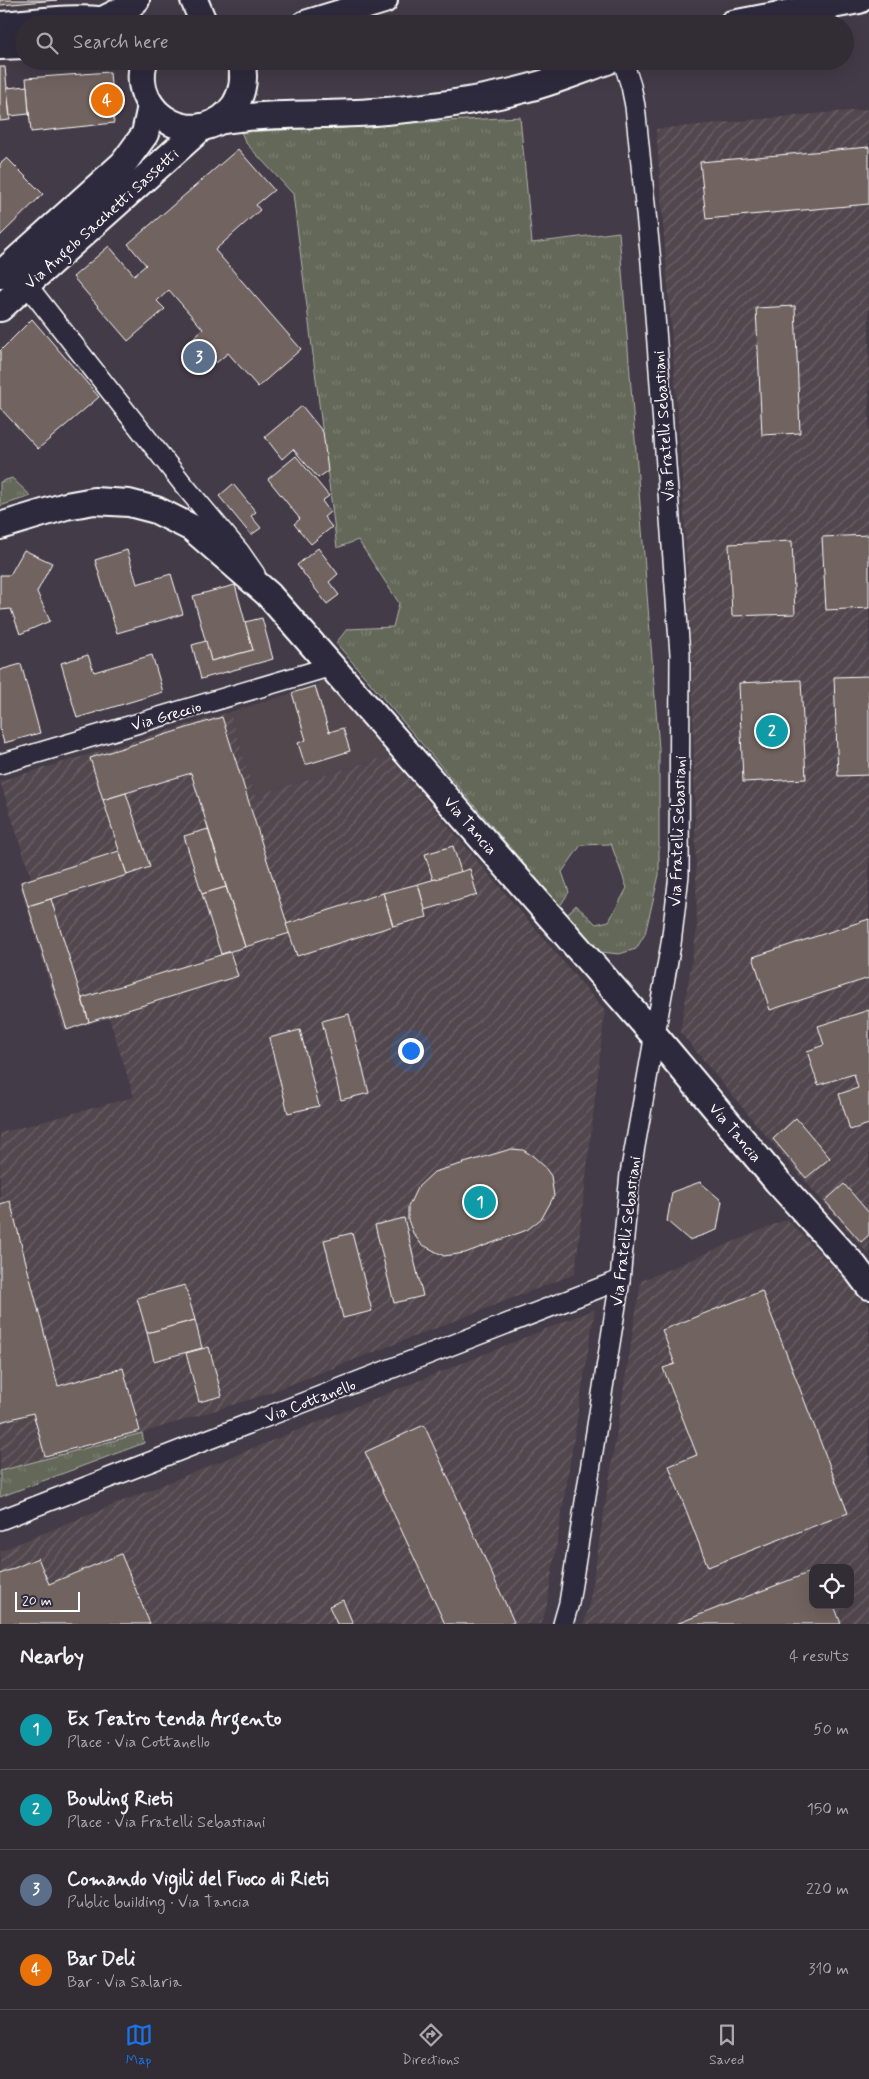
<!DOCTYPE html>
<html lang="en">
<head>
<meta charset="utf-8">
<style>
  body { margin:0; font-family:Mynerve,sans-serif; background:#3a343d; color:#f1f3f6 }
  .controls { position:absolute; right:15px; bottom:15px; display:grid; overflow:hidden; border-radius:10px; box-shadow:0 5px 20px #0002 }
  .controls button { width:45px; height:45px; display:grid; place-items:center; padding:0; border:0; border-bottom:1px solid #4d4850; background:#322c35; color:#f1f3f6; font:25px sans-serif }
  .scale { position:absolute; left:15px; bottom:12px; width:65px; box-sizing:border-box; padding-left:5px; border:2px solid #fff; border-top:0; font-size:14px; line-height:18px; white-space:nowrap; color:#fff; -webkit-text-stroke:4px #2f2a3d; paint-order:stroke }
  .you { position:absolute; left:410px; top:1050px; width:18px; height:18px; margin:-12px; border:4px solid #fff; border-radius:50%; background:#1a73e8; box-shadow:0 0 0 8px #1a73e833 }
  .badge { display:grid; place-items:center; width:32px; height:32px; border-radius:50%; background:#1a73e8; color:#fff; font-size:16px; font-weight:700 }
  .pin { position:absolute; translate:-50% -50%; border:2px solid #fff; box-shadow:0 1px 5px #0006 }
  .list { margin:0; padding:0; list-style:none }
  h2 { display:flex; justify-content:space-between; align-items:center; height:65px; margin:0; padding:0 20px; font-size:21px }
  h2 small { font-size:16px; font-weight:400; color:#a8a7ad }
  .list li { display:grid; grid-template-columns:32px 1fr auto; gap:15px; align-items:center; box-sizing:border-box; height:80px; padding:0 20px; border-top:1px solid #4d4850 }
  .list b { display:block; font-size:19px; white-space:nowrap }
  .list p { margin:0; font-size:16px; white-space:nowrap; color:#a8a7ad }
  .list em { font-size:16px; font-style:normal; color:#a8a7ad }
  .icon { flex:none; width:28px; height:28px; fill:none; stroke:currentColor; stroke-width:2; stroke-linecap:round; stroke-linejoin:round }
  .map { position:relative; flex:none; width:869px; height:1624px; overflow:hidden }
  .search { position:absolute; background:#322c35; box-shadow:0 5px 20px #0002; left:15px; right:15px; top:15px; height:55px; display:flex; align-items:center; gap:12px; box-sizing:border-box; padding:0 18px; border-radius:28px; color:#a8a7ad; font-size:19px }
  .sheet { height:385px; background:#322c35 }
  nav { display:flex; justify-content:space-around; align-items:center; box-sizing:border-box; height:70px; border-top:1px solid #4d4850; background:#322c35; font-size:14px; color:#a8a7ad }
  nav a { display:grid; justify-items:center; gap:2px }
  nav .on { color:#1a73e8 }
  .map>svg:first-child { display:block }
</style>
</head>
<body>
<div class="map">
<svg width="869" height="1624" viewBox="0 0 869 1624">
  <defs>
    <pattern id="industrial-furrows" width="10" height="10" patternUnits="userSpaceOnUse" patternTransform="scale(1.25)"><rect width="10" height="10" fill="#51474e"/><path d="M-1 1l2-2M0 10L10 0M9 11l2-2" fill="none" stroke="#6b6369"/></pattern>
    <pattern id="grass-tufts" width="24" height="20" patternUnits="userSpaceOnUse" patternTransform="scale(1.25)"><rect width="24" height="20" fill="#646759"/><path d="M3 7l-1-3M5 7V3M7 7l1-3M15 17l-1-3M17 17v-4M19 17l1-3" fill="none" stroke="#7b7e72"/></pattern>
  </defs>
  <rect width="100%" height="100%" fill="#433b47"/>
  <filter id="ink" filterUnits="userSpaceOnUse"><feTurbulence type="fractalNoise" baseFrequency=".02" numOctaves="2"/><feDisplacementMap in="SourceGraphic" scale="10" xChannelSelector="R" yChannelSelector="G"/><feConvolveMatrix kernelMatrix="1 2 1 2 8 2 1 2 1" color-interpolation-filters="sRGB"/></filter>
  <g filter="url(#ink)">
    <path fill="#51474e" d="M 325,679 L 389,756 L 255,795 L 230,712 L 315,686 Z"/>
    <g fill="url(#industrial-furrows)" fill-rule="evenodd">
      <path d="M 869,109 L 869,1255 L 756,1124 L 680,1032 L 697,928 L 692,669 L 682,475 L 656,129 Z"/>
      <path d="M 230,712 L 255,795 L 389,756 L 605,1011 L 575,1274 L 261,1396 L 142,1433 L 0,1471 L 0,1133 L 134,1097 L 109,1018 L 64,1031 L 19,882 L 31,878 L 0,781 Z"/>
      <path d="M 787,1219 L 869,1304 L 869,1624 L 584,1624 L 589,1605 L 641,1281 ZM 813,1568 L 850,1568 L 850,1605 L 813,1605 Z"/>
      <path d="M 595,1309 L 546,1610 L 541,1624 L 0,1624 L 0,1551 Z"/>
    </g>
    <g fill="url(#grass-tufts)" stroke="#b2b3ac">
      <path d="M 520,117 L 532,243 L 619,232 L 659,749 L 659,875 L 645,934 L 636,949 L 619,954 L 601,952 L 566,916 L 576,905 L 596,924 L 609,921 L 627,888 L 611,844 L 581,845 L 562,872 L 569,892 L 560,906 L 336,643 L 347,629 L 393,627 L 399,603 L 358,540 L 337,548 L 293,194 L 246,143 L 240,130 L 264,131 Z"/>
      <path d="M 12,478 L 31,496 L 0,506 L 0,482 Z"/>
      <path d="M 142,1433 L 144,1443 L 0,1497 L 0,1471 Z"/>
    </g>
    <g fill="#71645f" stroke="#fff">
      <path d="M 0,0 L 57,0 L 0,5 Z"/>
      <path d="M 0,67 L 5,67 L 10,120 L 0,121 Z"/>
      <path d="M 110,72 L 114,123 L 31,132 L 26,78 Z"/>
      <path d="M 27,86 L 29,114 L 10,116 L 7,88 Z"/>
      <path d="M 869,147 L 869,204 L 706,219 L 700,162 Z"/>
      <path d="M 238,149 L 274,190 L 256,205 L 260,210 L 215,250 L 301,349 L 258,387 L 228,353 L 216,363 L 194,337 L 203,329 L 169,290 L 157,301 L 165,309 L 128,341 L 73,277 L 109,246 L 134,275 L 146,265 L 128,244 Z"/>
      <path d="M 7,158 L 43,194 L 0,236 L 0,164 Z"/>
      <path d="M 795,306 L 800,433 L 762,435 L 756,308 Z"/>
      <path d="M 32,319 L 99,397 L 38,449 L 0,408 L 0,351 Z"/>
      <path d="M 302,406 L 323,432 L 328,471 L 318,478 L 293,449 L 282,459 L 265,437 Z"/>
      <path d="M 296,456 L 329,496 L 322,501 L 330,512 L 324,517 L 332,527 L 311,544 L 294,524 L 300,519 L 268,479 Z"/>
      <path d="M 233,484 L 256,512 L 251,516 L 261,528 L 251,535 L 219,496 Z"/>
      <path d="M 869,535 L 869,608 L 826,610 L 822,537 Z"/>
      <path d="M 792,541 L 795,614 L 732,616 L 729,544 Z"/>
      <path d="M 318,548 L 338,574 L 329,582 L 339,595 L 327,604 L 297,565 Z"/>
      <path d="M 24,550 L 52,563 L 37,592 L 50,621 L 20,634 L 11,609 L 0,610 L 0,575 L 10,575 Z"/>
      <path d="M 127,550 L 137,584 L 171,574 L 183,614 L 117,633 L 95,560 Z"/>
      <path d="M 235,585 L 253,650 L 211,661 L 193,596 Z"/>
      <path d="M 262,618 L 273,659 L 201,679 L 192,645 L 206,641 L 211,661 L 253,650 L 245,622 Z"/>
      <path d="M 88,655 L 94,672 L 152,655 L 163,692 L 77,718 L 61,663 Z"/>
      <path d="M 21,664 L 40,733 L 4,743 L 0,729 L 0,670 Z"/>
      <path d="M 869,676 L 869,775 L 838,776 L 834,677 Z"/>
      <path d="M 801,680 L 806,779 L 743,782 L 739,683 Z"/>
      <path d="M 315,686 L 329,732 L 343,728 L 350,751 L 305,765 L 298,743 L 306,740 L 292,693 Z"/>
      <path d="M 222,717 L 290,933 L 245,947 L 191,773 L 103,800 L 90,758 Z"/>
      <path d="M 126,793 L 150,867 L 127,875 L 103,800 Z"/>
      <path d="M 208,829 L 226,887 L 202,894 L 184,836 Z"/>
      <path d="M 453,846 L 461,872 L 433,880 L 425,854 Z"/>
      <path d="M 119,851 L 127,875 L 28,906 L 21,882 Z"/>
      <path d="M 470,869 L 477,895 L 425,910 L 418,884 Z"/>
      <path d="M 418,884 L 427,917 L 393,926 L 383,893 Z"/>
      <path d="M 226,887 L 245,947 L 221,954 L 202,894 Z"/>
      <path d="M 383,893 L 393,926 L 297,956 L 286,924 Z"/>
      <path d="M 51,899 L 89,1022 L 67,1030 L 28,906 Z"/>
      <path d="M 869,919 L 869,978 L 770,1010 L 753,957 Z"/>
      <path d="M 230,952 L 238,976 L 89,1022 L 82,998 Z"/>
      <path d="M 869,1010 L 869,1124 L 850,1130 L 839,1094 L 858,1088 L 854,1074 L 818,1085 L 807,1051 L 824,1045 L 818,1026 Z"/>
      <path d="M 349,1014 L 369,1093 L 341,1100 L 322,1021 Z"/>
      <path d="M 300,1030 L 319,1106 L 288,1113 L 269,1038 Z"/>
      <path d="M 796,1118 L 830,1158 L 806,1178 L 773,1139 Z"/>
      <path d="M 511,1149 L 523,1150 L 533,1156 L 544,1166 L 551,1176 L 554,1196 L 542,1218 L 527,1230 L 465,1253 L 444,1256 L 421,1244 L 413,1233 L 408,1220 L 408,1207 L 417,1188 L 434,1172 Z"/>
      <path d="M 700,1182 L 722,1201 L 717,1230 L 689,1240 L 667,1221 L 672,1192 Z"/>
      <path d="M 844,1184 L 869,1213 L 869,1235 L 861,1242 L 825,1201 Z"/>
      <path d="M 10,1201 L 58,1386 L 123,1368 L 140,1431 L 45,1456 L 33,1413 L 0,1422 L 0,1204 Z"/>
      <path d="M 404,1218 L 423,1296 L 394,1303 L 375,1225 Z"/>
      <path d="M 352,1233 L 372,1311 L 343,1318 L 324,1240 Z"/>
      <path d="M 185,1285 L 195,1320 L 147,1333 L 137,1298 Z"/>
      <path d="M 762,1291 L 848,1513 L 708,1567 L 669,1466 L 697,1455 L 663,1368 L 675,1364 L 662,1330 Z"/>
      <path d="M 195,1320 L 202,1348 L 154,1361 L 147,1333 Z"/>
      <path d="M 209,1347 L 222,1396 L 199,1402 L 186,1353 Z"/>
      <path d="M 424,1425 L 514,1622 L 510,1624 L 445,1624 L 365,1452 Z"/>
      <path d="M 121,1554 L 150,1624 L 0,1624 L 0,1574 L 38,1558 L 49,1584 Z"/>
      <path d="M 813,1571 L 813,1605 L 834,1605 L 841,1624 L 676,1624 Z"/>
      <path d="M 343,1600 L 353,1624 L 337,1624 L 329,1606 Z"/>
    </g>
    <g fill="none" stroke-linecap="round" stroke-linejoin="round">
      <defs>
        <g id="street">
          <path d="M 27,285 L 183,484 L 239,551 L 255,574"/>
          <path d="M 0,764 L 332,666"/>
          <path d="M 0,1520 L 620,1280"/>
          <path d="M 563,1624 L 569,1603 L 620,1280 L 630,1174 L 671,944 L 679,875 L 680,654 L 651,262 L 635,106 L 631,86 L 623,61"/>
        </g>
        <g id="secondary">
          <path d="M 194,0 L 204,24"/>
          <path d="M 105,19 L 127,8 L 136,0"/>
          <path d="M 305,24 L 384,0"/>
          <path d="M 732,24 L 859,0"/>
          <path d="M 0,25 C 41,22 84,14 124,24"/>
          <path d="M 0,46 L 24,45"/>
          <path d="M 144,61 C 128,117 201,154 235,105 C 243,92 245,76 241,61"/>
          <path d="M 218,121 C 269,112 322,116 374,112 C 426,108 481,101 532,87 C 557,80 582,70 607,61"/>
          <path d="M 0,275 L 123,164 L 145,134 L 151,106"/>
          <path d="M 0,308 L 202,127"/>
          <path d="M 0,526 L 66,506 L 94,501 L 129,503 L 156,510 L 192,528 L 268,594 L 655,1036 L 777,1181 L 854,1266 L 869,1286"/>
        </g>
      </defs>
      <use href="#street" stroke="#fff" stroke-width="22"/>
      <use href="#secondary" stroke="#fff" stroke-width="30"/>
      <use href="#street" stroke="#2f2a3d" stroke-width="19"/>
      <use href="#secondary" stroke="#2f2a3d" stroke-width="26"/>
    </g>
  </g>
  <g text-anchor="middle" stroke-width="4.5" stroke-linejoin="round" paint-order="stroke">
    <g font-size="16" fill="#fff" stroke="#2f2a3d">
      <text transform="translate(101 218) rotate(-42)" y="6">Via Angelo Sacchetti Sassetti</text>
      <text transform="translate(663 426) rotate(-94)" y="6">Via Fratelli Sebastiani</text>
      <text transform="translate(166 715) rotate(-16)" y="6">Via Greccio</text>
      <text transform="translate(471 825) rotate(49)" y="6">Via Tancia</text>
      <text transform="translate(677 831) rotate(-88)" y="6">Via Fratelli Sebastiani</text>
      <text transform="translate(736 1132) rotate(50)" y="6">Via Tancia</text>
      <text transform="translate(625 1231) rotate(-83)" y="6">Via Fratelli Sebastiani</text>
      <text transform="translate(310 1400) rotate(-21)" y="6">Via Cottanello</text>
    </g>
  </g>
</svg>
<div class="controls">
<button><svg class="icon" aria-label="locate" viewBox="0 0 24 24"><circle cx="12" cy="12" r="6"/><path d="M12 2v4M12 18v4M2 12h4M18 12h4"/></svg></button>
</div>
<div class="scale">20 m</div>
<div class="you"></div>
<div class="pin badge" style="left:480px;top:1202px;background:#0f9aa8">1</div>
<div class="pin badge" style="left:772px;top:731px;background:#0f9aa8">2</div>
<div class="pin badge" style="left:199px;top:357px;background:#5c6f8a">3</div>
<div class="pin badge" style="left:107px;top:100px;background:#e8710a">4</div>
<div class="search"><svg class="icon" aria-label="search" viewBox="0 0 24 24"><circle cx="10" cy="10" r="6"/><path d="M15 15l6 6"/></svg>Search here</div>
</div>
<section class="sheet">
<h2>Nearby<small>4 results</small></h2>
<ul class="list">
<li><span class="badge" style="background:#0f9aa8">1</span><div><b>Ex Teatro tenda Argento</b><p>Place · Via Cottanello</p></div><em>50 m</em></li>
<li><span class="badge" style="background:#0f9aa8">2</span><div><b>Bowling Rieti</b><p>Place · Via Fratelli Sebastiani</p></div><em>150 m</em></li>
<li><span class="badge" style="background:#5c6f8a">3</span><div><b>Comando Vigili del Fuoco di Rieti</b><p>Public building · Via Tancia</p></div><em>220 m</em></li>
<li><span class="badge" style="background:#e8710a">4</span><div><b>Bar Deli</b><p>Bar · Via Salaria</p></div><em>310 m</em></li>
</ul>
</section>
<nav>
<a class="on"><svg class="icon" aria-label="map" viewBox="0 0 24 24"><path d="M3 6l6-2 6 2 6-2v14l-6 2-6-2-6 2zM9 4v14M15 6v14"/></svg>Map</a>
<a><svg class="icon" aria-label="directions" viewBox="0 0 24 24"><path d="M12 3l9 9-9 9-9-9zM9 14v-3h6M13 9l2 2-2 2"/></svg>Directions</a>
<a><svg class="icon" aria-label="saved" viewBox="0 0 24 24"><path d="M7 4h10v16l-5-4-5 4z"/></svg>Saved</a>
</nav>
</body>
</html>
